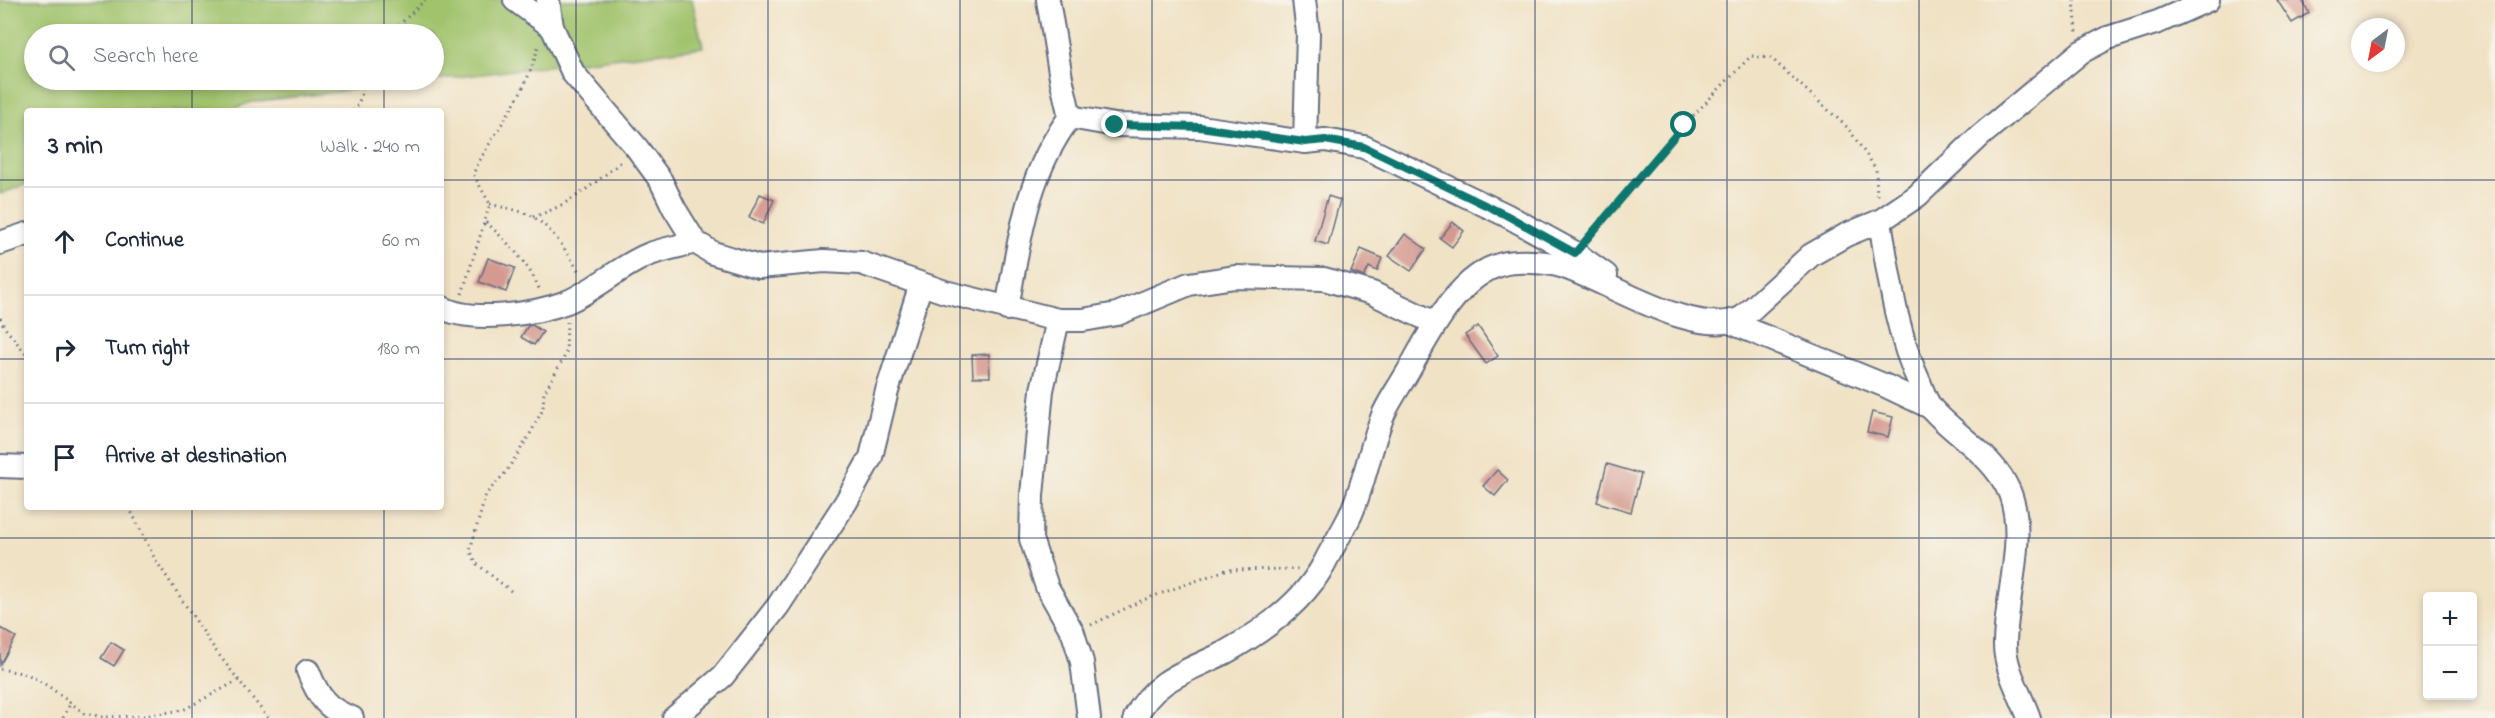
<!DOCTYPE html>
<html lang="en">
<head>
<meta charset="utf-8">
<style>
  body { margin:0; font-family:"Indie Flower",sans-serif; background:#f2f2f3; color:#1f2937 }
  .controls { position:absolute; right:18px; bottom:18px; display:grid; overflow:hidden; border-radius:6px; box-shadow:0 3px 9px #0003 }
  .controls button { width:54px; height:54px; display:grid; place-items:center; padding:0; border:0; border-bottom:2px solid #e0e1e3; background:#fff; color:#1f2937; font:30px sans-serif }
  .compass { position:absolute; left:2351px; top:18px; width:54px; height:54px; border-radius:50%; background:#fff; box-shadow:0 3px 9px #0003; rotate:212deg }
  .stop { position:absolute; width:18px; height:18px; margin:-14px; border:4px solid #0f766e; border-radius:50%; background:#fff }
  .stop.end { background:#0f766e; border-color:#fff; box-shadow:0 2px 6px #0008 }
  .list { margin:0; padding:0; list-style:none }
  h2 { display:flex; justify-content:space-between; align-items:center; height:78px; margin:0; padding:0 24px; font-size:26px }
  h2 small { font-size:20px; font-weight:400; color:#747a83 }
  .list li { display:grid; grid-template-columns:39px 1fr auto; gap:18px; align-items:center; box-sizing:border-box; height:108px; padding:0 24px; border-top:2px solid #e0e1e3 }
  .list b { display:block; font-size:22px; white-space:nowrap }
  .list em { font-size:20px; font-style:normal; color:#747a83 }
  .icon { flex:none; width:33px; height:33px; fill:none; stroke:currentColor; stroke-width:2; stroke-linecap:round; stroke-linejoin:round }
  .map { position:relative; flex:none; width:2495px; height:718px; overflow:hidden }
  .search { position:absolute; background:#fff; box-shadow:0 3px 9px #0003; left:24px; top:24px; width:420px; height:66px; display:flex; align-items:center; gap:15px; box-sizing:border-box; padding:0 21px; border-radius:33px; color:#747a83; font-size:22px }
  .panel { position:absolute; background:#fff; box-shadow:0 3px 9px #0003; left:24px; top:108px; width:420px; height:402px; border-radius:6px }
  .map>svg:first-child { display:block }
</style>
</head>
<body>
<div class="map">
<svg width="2495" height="718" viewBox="0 0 2495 718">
  <rect width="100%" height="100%" fill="#f7f3e8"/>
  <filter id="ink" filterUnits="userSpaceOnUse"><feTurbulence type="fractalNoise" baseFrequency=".0167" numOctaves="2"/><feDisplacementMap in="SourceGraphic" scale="12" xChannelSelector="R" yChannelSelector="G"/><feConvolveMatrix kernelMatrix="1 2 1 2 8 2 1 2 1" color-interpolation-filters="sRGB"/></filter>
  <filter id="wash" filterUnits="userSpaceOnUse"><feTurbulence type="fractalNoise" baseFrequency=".008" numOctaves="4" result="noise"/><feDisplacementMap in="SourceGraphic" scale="24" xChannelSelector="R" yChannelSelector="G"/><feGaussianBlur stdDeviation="1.35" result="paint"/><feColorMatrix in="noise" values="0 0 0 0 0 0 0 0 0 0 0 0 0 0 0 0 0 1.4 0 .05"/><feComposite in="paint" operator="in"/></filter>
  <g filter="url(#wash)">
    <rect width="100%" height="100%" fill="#f0e2c5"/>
    <path fill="#a0c36c" stroke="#5e7965" stroke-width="1.5" fill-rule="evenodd" d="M 0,0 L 692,0 L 703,47 L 252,102 L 227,111 L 27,111 L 27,184 L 0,194 ZM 34,34 L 434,34 L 434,80 L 34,80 Z"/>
    <g id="blocks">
      <g fill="#d49990">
        <path d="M 2277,0 L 2302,0 L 2309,13 L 2292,23 Z"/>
        <path d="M 760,194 L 774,200 L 763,224 L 749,217 Z"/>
        <path d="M 1328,196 L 1340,200 L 1328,245 L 1315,241 Z"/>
        <path d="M 1453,222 L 1464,231 L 1452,247 L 1440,238 Z"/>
        <path d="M 1405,234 L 1426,249 L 1411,271 L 1389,256 Z"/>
        <path d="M 1361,249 L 1382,258 L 1377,271 L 1369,267 L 1364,277 L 1351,272 Z"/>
        <path d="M 488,258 L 515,268 L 506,292 L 479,282 Z"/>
        <path d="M 532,325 L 543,332 L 534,345 L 521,337 L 528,326 Z"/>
        <path d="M 1478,326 L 1498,356 L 1486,364 L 1465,335 Z"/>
        <path d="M 989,354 L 990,377 L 973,377 L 972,355 Z"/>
        <path d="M 1872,412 L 1893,417 L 1888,437 L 1867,432 Z"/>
        <path d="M 1607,464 L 1641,474 L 1631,512 L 1597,502 Z"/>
        <path d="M 1497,470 L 1508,480 L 1495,496 L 1483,486 Z"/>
        <path d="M 0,628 L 16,637 L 0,665 Z"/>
        <path d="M 111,642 L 124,650 L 114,666 L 101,658 Z"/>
      </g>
    </g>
  </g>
  <g filter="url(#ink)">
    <use href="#blocks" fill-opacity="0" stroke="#666e82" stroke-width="1.5"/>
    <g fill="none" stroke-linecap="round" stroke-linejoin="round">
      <defs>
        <g id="minor">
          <path d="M 515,0 L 552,27"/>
          <path d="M 548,0 L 552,27 L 573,73 L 637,148 L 661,181 L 674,208 L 695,242 L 713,253 L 759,267 L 824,261 L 861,263 L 945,292 L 1058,320 L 1083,320 L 1117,314 L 1189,284 L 1235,277 L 1324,279 L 1372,293 L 1435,323"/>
          <path d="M 1048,0 L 1061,78 L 1070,117"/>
          <path d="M 1304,0 L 1308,33 L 1305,142"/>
          <path d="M 1880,221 C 1889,276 1896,333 1920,384 C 1923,392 1926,402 1932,409 C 1957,437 1993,455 2009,491 C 2028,536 2005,598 2005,645 C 2005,669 2021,695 2029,718"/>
          <path d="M 0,243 L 27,234"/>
          <path d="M 441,307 C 471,324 535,314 567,302 C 596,290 621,265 650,254 C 664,249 680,246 695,242"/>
          <path d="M 1007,309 C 1019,240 1027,174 1070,117 L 1115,125 L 1200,127 L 1305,142 L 1325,140 L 1364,147 L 1506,215 L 1575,253 L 1606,275"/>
          <path d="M 1058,320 L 1042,390 L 1032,495 L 1031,539 L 1047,587 L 1073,633 L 1082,662 L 1089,718"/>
          <path d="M 1732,323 L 1886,386 L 1930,407"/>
          <path d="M 0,466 L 27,467"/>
          <path d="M 308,671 C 318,696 326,709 352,718"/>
          <path d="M 674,718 L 723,676 L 778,606 L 846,502 L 871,457 L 887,391 L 921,284"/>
          <path d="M 1135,718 C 1154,679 1188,671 1224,653 C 1262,632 1303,603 1324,564 C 1332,548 1342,532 1350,516 C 1365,483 1370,446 1384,413 C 1391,398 1401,384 1409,370 C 1429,334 1459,274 1503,264 C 1516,260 1548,262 1561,266 C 1609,281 1696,341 1743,317 L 1811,255 L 1846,235 L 1880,221 L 1917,196 L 1980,136 L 2081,52 L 2108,38 L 2158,22 L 2208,0"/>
        </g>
      </defs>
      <use href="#minor" stroke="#666e82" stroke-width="26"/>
      <g stroke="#666e82" stroke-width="3" stroke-dasharray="1.5 4.5" stroke-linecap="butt">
        <path d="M 2074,0 L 2077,33"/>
        <path d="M 390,34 L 425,0"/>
        <path d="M 353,111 L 358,105 L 366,80"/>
        <path d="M 490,204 C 503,208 523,210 535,218 C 554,231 568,253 579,272"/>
        <path d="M 533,217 C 568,206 594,184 622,161"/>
        <path d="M 486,222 C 508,243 529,263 540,291"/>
        <path d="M 1587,238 L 1684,125 L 1751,56 L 1771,58 L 1848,128 L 1876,169 L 1877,200"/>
        <path d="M 462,294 L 490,204 L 473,174 C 493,131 528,94 538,46"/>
        <path d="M 0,318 L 5,328 L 27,355"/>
        <path d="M 129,507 L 155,559 L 216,651 L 268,718"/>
        <path d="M 511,591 L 477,564 L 470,550 L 486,494 L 506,472 L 529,436 L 543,409 L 544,393 L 566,354 L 567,322"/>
        <path d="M 1091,625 L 1143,600 L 1226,570 L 1298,569"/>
        <path d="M 0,669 L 27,674 L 48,686 L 84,713 L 104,717 L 143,716 L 183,710 L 239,680"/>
        <path d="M 63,718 L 70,704"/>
      </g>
      <use href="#minor" stroke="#fff" stroke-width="22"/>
    </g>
  </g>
  <g fill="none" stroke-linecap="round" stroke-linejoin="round" filter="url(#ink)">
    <path stroke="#0f766e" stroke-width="8" d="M 1115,125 L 1200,127 L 1305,142 L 1325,140 L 1364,147 L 1506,215 L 1575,253 L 1684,125"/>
  </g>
  <path fill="none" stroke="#1b2f5e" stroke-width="1.5" stroke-opacity="0.55" d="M 192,0 L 192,34M 384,0 L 384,34M 576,0 L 576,718M 768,0 L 768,718M 960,0 L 960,718M 1152,0 L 1152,718M 1343,0 L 1343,718M 1535,0 L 1535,718M 1727,0 L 1727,718M 1919,0 L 1919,718M 2111,0 L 2111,718M 2303,0 L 2303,718M 192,80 L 192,111M 384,80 L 384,111M 0,180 L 27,180M 441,180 L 2495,180M 0,359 L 27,359M 441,359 L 2495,359M 192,507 L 192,718M 384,507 L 384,718M 0,538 L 2495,538"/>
</svg>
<div class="controls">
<button>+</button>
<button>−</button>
</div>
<svg class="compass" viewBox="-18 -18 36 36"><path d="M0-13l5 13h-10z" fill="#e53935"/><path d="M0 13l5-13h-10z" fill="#747a83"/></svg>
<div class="stop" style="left:1684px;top:125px"></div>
<div class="stop end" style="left:1115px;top:125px"></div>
<div class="search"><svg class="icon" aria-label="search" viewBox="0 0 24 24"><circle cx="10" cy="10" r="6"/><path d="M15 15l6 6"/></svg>Search here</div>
<section class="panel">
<h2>3 min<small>Walk · 240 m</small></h2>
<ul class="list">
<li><svg class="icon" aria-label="ahead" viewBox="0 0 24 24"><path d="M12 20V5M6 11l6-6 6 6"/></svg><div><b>Continue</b></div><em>60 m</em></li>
<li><svg class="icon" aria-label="right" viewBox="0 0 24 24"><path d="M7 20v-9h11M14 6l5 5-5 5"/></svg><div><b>Turn right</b></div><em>180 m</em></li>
<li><svg class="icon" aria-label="arrive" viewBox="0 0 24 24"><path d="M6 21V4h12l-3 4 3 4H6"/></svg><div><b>Arrive at destination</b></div></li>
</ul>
</section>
</div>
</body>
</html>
